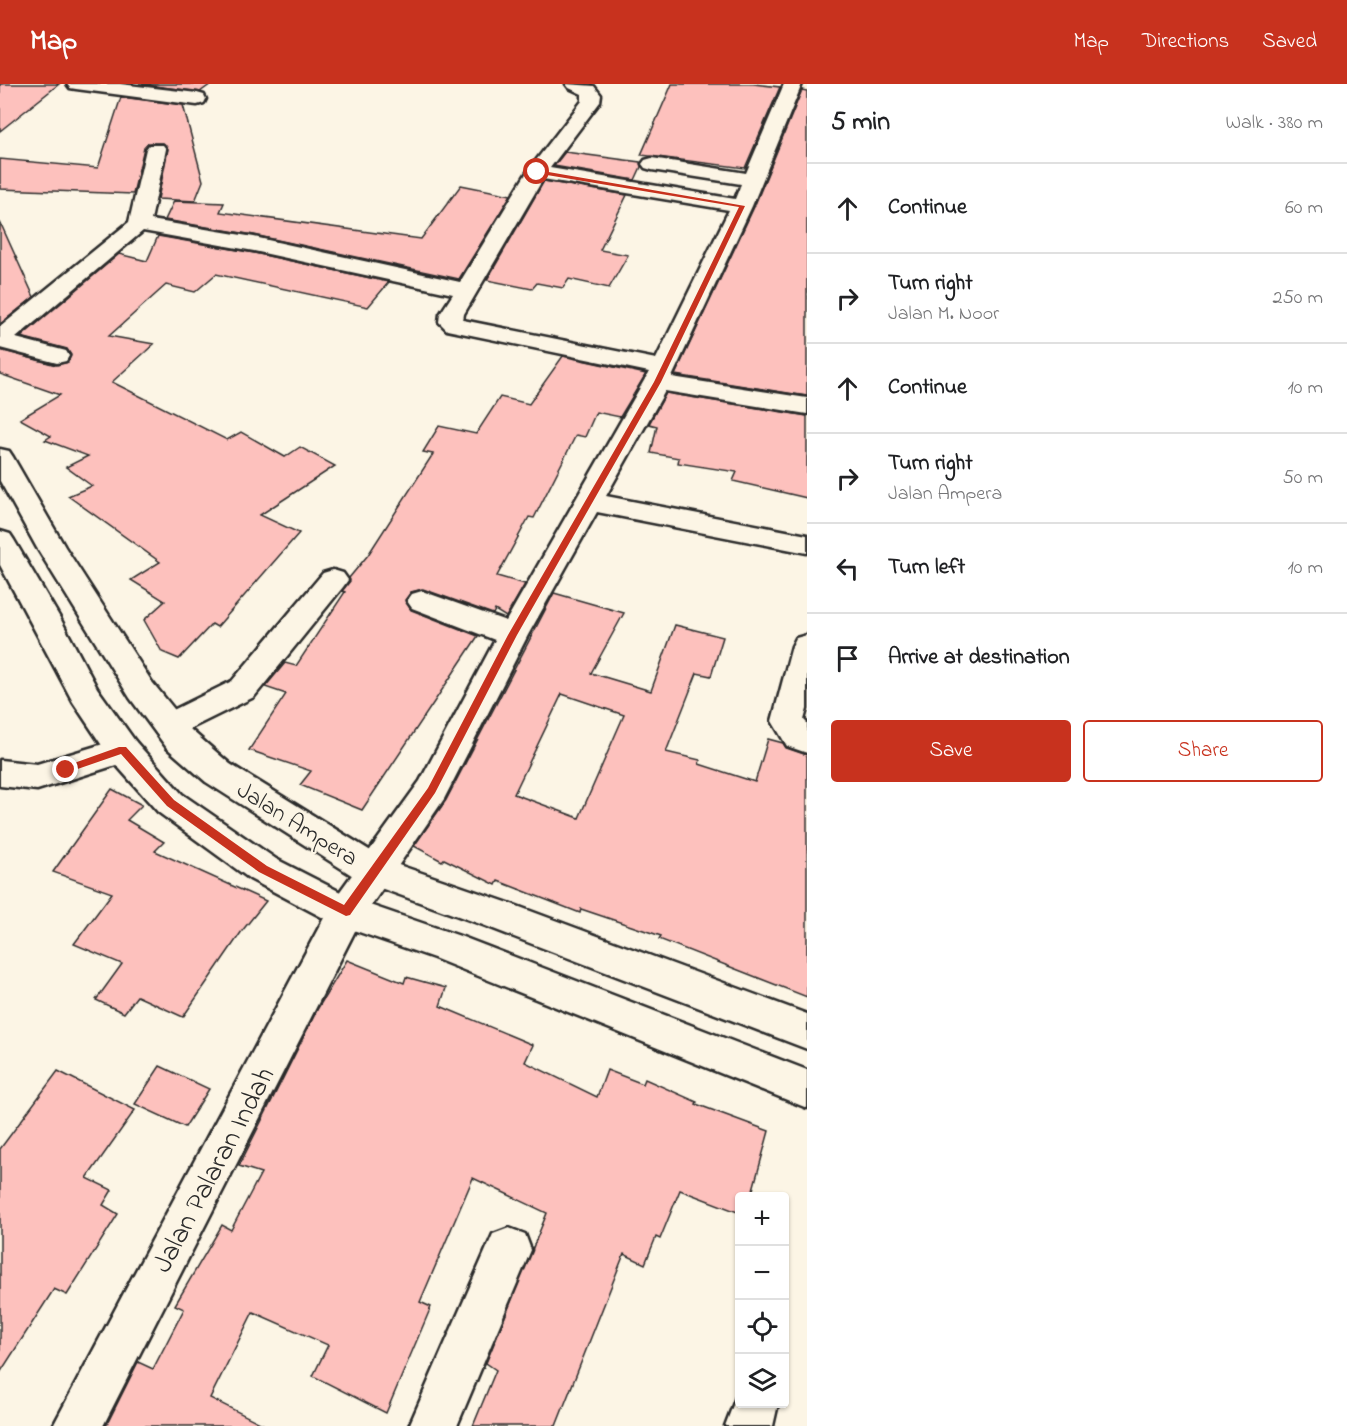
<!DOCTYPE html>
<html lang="en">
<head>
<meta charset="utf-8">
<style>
  body { margin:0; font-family:"Indie Flower",sans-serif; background:#f2f2f2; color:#202124 }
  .controls { position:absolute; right:18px; bottom:18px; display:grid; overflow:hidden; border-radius:6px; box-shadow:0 2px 4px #0004 }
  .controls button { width:54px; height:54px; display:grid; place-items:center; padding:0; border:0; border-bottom:2px solid #e0e0e0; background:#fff; color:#202124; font:30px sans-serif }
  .stop { position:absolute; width:18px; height:18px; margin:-14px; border:4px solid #c8321e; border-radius:50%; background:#fff }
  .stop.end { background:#c8321e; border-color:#fff; box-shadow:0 2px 6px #0008 }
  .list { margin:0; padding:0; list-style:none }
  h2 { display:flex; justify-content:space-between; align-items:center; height:78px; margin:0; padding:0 24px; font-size:26px }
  h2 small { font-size:20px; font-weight:400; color:#757577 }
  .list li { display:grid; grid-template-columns:39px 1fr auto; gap:18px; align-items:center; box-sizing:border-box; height:90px; padding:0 24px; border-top:2px solid #e0e0e0 }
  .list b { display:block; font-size:22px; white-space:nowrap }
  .list p { margin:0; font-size:20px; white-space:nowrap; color:#757577 }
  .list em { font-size:20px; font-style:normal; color:#757577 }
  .actions { display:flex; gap:12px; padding:18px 24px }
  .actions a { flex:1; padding:14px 0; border:2px solid #c8321e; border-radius:6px; text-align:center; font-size:21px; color:#c8321e }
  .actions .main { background:#c8321e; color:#fff }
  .icon { flex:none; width:33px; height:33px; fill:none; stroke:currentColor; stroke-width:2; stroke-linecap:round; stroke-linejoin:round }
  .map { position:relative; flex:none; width:807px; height:1342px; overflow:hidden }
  header { display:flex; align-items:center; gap:36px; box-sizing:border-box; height:84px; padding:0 30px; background:#c8321e; color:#fff }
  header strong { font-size:28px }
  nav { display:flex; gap:33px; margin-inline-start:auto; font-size:21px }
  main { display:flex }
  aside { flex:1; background:#fff }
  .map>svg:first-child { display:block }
</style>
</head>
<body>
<header>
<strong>Map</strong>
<nav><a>Map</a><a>Directions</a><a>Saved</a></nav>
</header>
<main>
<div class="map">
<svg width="807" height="1342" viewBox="0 0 807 1342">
  <rect width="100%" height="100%" fill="#fcf5e5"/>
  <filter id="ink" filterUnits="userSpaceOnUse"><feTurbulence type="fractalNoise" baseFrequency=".0167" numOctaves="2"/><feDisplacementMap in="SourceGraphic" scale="12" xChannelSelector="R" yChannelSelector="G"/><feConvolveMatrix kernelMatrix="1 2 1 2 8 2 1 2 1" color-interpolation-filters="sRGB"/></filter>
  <g filter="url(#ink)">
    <g fill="#fdc1bd" stroke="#2b2b2b" stroke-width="1.5" fill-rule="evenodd">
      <path d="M 0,0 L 59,0 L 0,47 Z"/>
      <path d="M 139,0 L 211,0 L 200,8 Z"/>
      <path d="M 672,0 L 753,0 L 780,3 L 745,84 L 641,71 Z"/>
      <path d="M 802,6 L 807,7 L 807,312 L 675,291 L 754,123 Z"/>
      <path d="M 121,13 L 183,21 L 203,97 L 195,117 L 158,115 L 168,65 L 163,59 L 149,59 L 144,64 L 133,110 L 0,105 L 0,75 L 98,84 Z"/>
      <path d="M 565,68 L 640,78 L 641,83 L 635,96 L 554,82 Z"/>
      <path d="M 544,97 L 627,111 L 600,166 L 628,171 L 609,204 L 569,195 L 563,204 L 537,199 L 532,205 L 487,196 Z"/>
      <path d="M 461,101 L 511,111 L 459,195 L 254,151 L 165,136 L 174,117 L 224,119 L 220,128 L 421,155 Z"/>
      <path d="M 0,138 L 34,213 L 0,240 Z"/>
      <path d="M 158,152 L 254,169 L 389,198 L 368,223 L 216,190 L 195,208 L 166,201 L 109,252 L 154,260 L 112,298 L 227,356 L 241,348 L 285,373 L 300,363 L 335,382 L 260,431 L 299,449 L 217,543 L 212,540 L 179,575 L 162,568 L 144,536 L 165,517 L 131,496 L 160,478 L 68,412 L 92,402 L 66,383 L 88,372 L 45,356 L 51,352 L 20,335 L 60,311 L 0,290 L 0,266 L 56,281 L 68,278 L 71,271 L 67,265 L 21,253 L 119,170 L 147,177 Z"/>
      <path d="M 563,272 L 646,290 L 620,333 L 596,328 L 585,353 L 576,351 L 534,434 L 529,433 L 497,492 L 525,500 L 506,533 L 495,526 L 493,530 L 423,505 L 411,508 L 405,516 L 411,526 L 478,552 L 362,726 L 300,701 L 311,687 L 249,666 L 286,610 L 265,603 L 285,579 L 296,582 L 345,508 L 342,507 L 350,497 L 349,494 L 368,471 L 433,370 L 423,368 L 439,342 L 476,350 L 500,313 L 529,320 Z"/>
      <path d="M 666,309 L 807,332 L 807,414 L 733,397 L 737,388 L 678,379 L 679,374 L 651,369 L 657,342 L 649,340 Z"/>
      <path d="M 554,509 L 624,529 L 591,589 L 651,607 L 675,541 L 723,553 L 711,592 L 697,589 L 666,668 L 700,676 L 699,680 L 755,698 L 768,655 L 783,659 L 786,664 L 807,671 L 807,913 L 659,855 L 661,852 L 581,825 L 580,829 L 498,797 L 496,801 L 444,775 L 442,777 L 414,762 L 446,716 ZM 562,610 L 624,631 L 579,734 L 514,710 Z"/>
      <path d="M 112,705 L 142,721 L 127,736 L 164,758 L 155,767 L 266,817 L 242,847 L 183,933 L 137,912 L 124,929 L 96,916 L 122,880 L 74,860 L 112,809 L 53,788 Z"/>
      <path d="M 347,876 L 404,899 L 406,893 L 446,904 L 440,922 L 533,961 L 525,978 L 597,1013 L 607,986 L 643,1000 L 645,995 L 697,1018 L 696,1020 L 769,1047 L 751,1113 L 740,1113 L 740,1129 L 680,1106 L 660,1155 L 656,1153 L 645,1180 L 624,1170 L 556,1342 L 473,1342 L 496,1286 L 486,1279 L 547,1129 L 473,1094 L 420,1218 L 431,1223 L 386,1329 L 313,1292 L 328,1261 L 253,1228 L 210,1314 L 266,1342 L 106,1342 L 138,1278 L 153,1285 L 184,1225 L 175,1221 L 222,1141 L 231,1146 L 261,1089 L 239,1082 L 318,924 Z"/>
      <path d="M 160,982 L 209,1005 L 185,1043 L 135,1020 Z"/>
      <path d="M 58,987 L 135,1026 L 87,1094 L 112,1106 L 103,1121 L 118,1130 L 67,1211 L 54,1205 L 0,1289 L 0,1065 Z"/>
    </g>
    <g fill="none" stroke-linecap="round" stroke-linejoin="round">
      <defs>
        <g id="minor">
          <path d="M 67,0 L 120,0 L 197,9 L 204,11 L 206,15 L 204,19 L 197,21 L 76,5 L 70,4 Z"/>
          <path d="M 566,0 L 594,2 L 601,11 L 600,18 L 550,84 L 735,115 L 741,100 L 652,86 L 645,84 L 642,80 L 645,76 L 652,74 L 746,89 L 784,0 L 802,0 L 752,122 L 672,293 L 807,314 L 807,330 L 665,307 L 606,412 L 807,451 L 807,469 L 597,428 L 528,551 L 444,715 L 359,839 L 103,1342 L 53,1342 L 333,817 L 420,697 L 495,556 L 412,524 L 407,517 L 412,510 L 422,507 L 506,537 L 649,288 L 447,246 L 439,238 L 440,230 L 453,210 L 254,167 L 143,147 L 16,254 L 66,267 L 69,272 L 66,277 L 57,279 L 0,264 L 0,243 L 129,138 L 146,65 L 149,61 L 163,61 L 166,65 L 151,136 L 254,153 L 460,198 L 527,88 L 582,17 L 582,10 L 569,4 ZM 543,95 L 729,126 L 656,275 L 463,236 L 464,230 Z"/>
          <path d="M 333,486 L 343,489 L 348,496 L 343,503 L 254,613 L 179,650 L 168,654 L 157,650 L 152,642 L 157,634 L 232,597 L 323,489 Z"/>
          <path d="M 807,551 L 807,625 L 804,636 L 807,639 L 807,669 L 787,662 L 772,637 L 792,562 L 796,554 Z"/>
          <path d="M 123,654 L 135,657 L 139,666 L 135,675 L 37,706 L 0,702 L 0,676 L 37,680 Z"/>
          <path d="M 509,1144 L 525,1150 L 531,1166 L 457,1342 L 409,1342 L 493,1150 Z"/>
          <path d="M 740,1303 L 740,1320 L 778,1320 L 773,1342 L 725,1342 Z"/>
        </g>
        <g id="major">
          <path d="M 0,365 L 9,367 L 13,373 L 65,463 L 152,598 L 191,646 L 230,680 L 387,777 L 509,819 L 807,930 L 807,965 L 483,841 L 361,797 L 206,698 L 167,664 L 130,614 L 37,464 L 0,397 Z"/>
          <path d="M 0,447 L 10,450 L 14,456 L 60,534 L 97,604 L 135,657 L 182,710 L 276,775 L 358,817 L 460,852 L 807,986 L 807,1024 L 434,874 L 333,839 L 250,795 L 158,728 L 111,675 L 73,618 L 0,481 Z"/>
        </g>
      </defs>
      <use href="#minor" stroke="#2b2b2b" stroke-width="5"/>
      <use href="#major" stroke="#2b2b2b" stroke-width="5"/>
      <use href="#minor" fill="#fcf5e5" fill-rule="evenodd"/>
      <use href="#major" fill="#fcf5e5" fill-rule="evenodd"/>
    </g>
  </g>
  <path fill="#c8321e" d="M 537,86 L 745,122 L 661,298 L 517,551 L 435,709 L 350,831 L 346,832 L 259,788 L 167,722 L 121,670 L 66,689 L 61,686 L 63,683 L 119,663 L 126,663 L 174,716 L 267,782 L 344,821 L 428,704 L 508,551 L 654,298 L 739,123 L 535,89 Z"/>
  <g text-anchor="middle" stroke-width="4.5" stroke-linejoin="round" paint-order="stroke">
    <g font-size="24" fill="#2b2b2b" stroke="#fcf5e5">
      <text transform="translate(298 739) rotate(32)" y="8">Jalan Ampera</text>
    </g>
    <g font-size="28" fill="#2b2b2b" stroke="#fcf5e5">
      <text transform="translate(212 1085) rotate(-62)" y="10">Jalan Palaran Indah</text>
    </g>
  </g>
</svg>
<div class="controls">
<button>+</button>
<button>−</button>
<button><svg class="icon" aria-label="locate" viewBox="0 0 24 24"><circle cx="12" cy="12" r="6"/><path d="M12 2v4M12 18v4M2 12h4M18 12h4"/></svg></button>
<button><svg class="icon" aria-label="layers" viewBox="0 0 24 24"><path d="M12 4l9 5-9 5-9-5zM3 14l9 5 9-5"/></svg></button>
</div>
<div class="stop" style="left:537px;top:88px"></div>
<div class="stop end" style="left:66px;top:686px"></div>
</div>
<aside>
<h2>5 min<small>Walk · 380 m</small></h2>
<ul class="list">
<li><svg class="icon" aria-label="ahead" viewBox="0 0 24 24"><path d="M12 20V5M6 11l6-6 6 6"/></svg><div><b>Continue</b></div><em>60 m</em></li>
<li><svg class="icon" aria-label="right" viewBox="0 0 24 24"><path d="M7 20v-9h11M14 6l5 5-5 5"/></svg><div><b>Turn right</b><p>Jalan M. Noor</p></div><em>250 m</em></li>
<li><svg class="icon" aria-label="ahead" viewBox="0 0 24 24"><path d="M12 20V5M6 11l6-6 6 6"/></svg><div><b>Continue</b></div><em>10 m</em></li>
<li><svg class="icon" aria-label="right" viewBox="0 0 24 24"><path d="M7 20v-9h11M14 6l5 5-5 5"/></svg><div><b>Turn right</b><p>Jalan Ampera</p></div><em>50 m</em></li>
<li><svg class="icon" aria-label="left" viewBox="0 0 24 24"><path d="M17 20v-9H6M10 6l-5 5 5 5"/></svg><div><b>Turn left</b></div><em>10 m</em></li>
<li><svg class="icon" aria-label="arrive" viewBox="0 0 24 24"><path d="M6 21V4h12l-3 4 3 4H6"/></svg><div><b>Arrive at destination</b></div></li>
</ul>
<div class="actions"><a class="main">Save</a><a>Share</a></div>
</aside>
</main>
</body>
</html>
